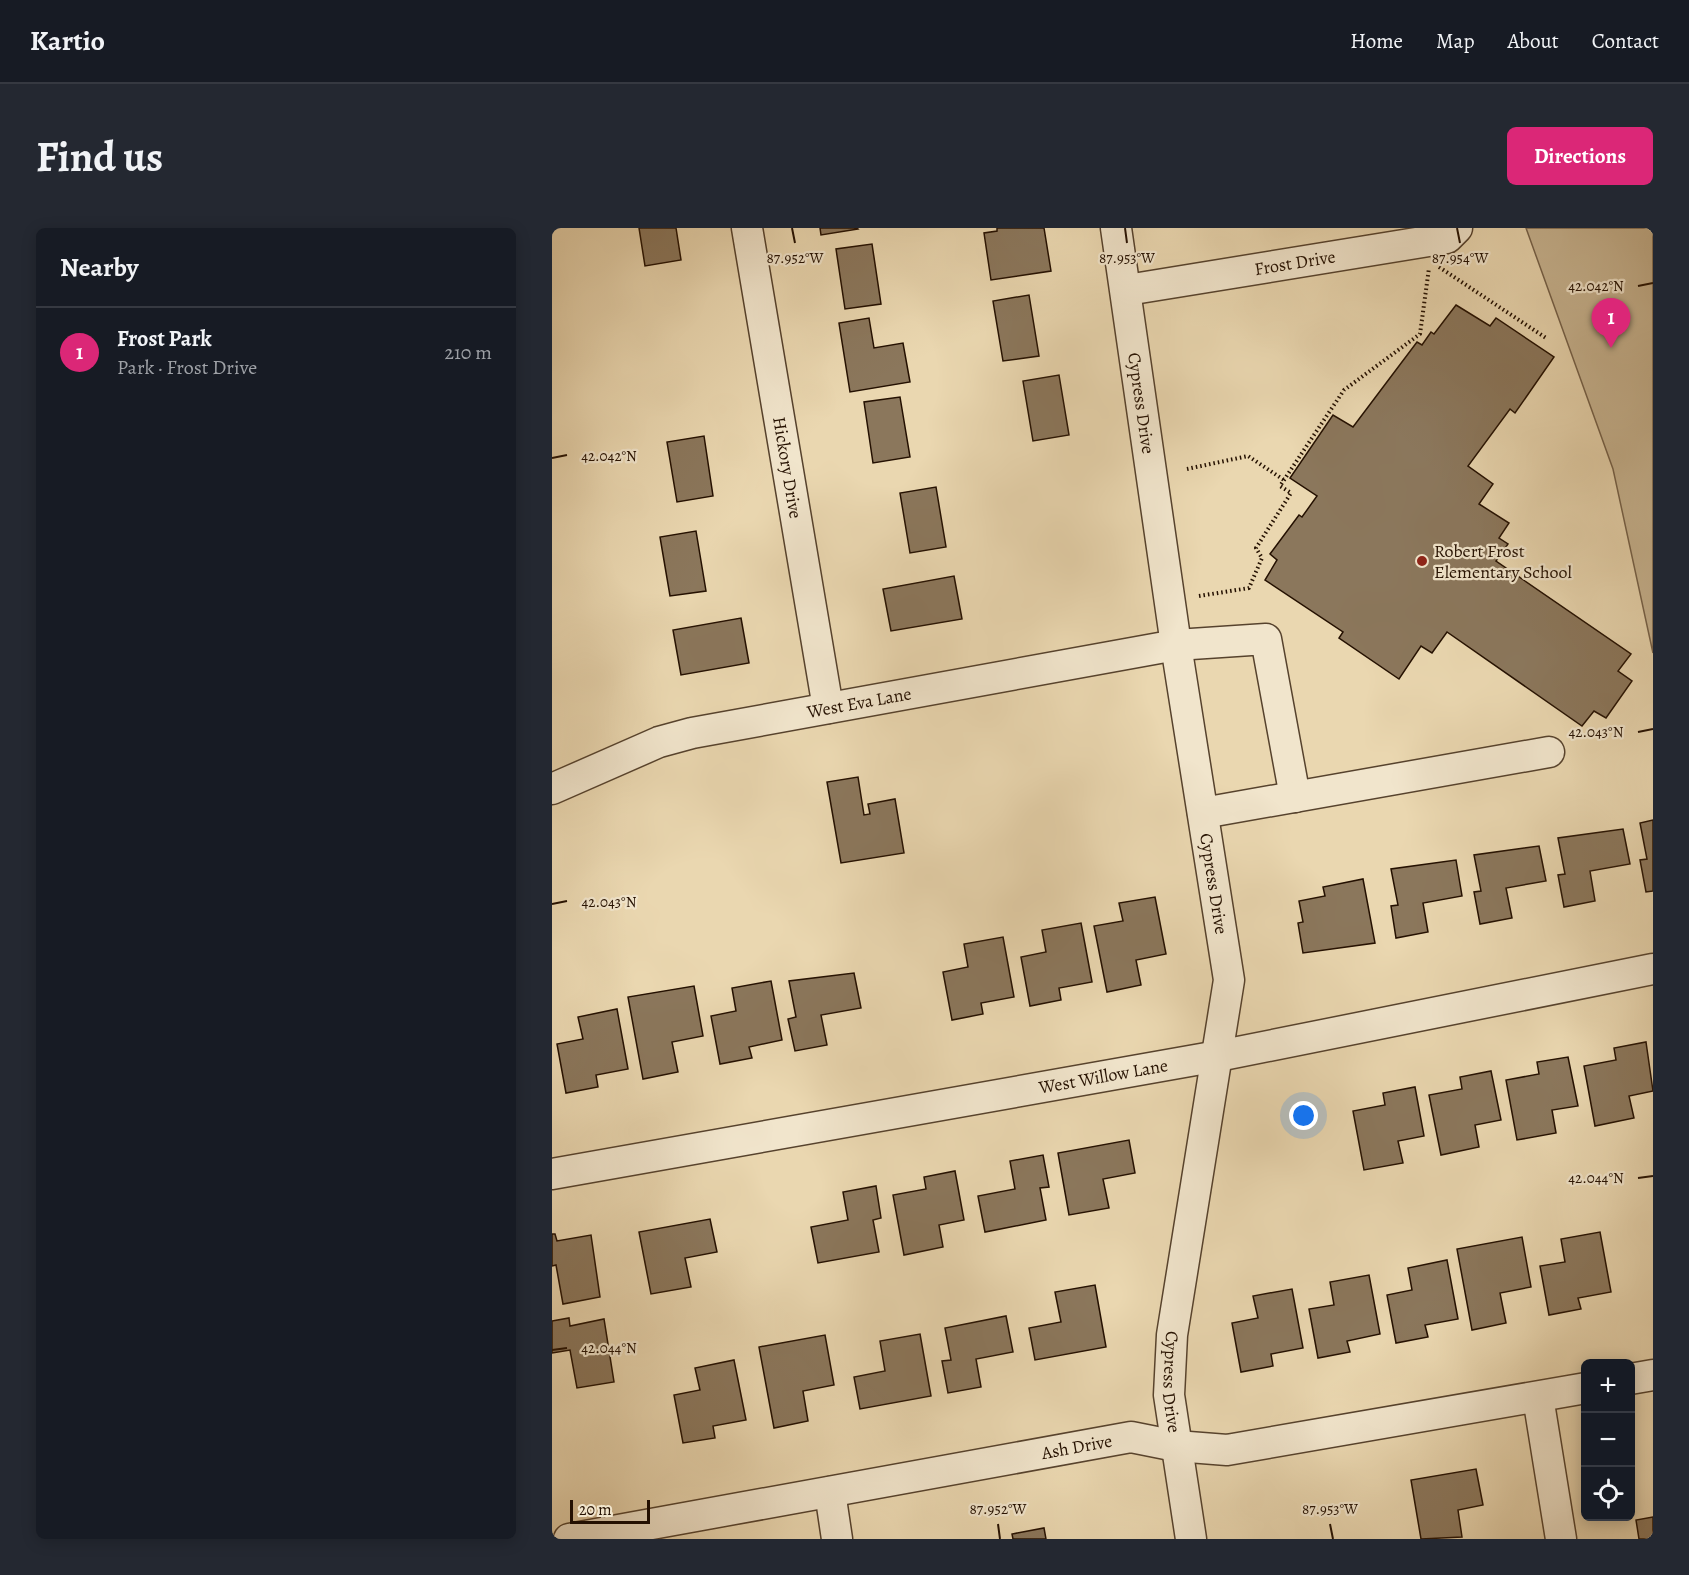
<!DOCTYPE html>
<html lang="en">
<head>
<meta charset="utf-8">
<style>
  body { margin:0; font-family:Alegreya,serif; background:#242831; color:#f1f3f6 }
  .controls { position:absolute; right:18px; bottom:18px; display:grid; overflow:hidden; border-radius:9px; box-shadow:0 3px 15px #0003 }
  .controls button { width:54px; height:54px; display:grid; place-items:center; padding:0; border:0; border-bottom:2px solid #363941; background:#171b24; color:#f1f3f6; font:30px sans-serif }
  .scale { position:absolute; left:18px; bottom:15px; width:80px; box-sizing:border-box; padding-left:6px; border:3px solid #241001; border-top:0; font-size:16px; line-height:21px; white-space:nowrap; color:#241001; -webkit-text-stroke:4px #f1e5cc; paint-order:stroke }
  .you { position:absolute; left:752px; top:888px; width:21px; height:21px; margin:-15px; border:4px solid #fff; border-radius:50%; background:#1a73e8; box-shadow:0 0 0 9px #1a73e833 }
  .badge { display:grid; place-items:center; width:39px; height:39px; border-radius:50%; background:#db2777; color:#fff; font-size:20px; font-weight:700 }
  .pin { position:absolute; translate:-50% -50px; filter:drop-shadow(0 2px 3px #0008) }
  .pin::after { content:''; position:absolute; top:32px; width:21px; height:18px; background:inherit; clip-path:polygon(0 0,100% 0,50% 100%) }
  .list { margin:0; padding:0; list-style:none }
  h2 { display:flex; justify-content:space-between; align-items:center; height:78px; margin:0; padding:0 24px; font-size:26px }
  h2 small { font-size:20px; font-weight:400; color:#9ea1a6 }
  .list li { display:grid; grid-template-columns:39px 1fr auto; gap:18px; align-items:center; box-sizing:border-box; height:90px; padding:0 24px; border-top:2px solid #363941 }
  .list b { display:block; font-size:22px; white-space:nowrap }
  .list p { margin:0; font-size:20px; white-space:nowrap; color:#9ea1a6 }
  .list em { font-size:20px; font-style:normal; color:#9ea1a6 }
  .icon { flex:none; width:33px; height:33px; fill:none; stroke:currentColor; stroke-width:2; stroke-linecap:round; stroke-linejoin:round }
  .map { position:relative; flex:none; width:1101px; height:1311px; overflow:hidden; border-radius:9px }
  header { display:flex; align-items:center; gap:36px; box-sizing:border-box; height:84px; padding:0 30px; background:#171b24; border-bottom:2px solid #363941 }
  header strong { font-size:28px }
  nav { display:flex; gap:33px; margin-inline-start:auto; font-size:21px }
  .intro { display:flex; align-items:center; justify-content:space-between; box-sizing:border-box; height:144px; padding:0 36px }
  h1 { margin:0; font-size:42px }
  .button { padding:15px 27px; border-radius:9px; background:#db2777; color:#fff; font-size:21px; font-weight:700 }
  main { display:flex; gap:36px; padding:0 36px }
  aside { flex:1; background:#171b24; border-radius:9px; box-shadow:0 3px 15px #0003 }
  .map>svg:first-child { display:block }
</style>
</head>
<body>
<header>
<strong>Kartio</strong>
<nav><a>Home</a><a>Map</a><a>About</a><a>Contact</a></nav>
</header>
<div class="intro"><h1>Find us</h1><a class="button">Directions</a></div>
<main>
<aside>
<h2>Nearby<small></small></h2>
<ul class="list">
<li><span class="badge">1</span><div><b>Frost Park</b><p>Park · Frost Drive</p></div><em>210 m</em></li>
</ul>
</aside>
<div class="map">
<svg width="1101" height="1311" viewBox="0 0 1101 1311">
  <rect width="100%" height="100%" fill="#ead7b0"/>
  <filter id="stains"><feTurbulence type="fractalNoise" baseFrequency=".00333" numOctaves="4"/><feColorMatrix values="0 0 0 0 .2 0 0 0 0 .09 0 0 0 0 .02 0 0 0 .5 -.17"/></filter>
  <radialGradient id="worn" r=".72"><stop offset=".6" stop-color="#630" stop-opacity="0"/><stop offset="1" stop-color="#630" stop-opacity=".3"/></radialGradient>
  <path fill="#c8b592" stroke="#76624a" stroke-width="1.5" d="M 974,0 L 1101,0 L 1101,425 L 1061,241 Z"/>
  <g fill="#8b775c" stroke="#241001" stroke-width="1.5">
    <path d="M 87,0 L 124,0 L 129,32 L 93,38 Z"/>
    <path d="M 268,0 L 305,0 L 306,1 L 269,7 Z"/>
    <path d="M 445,0 L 492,0 L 499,43 L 439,52 L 432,5 L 445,3 Z"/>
    <path d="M 320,16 L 329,76 L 293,81 L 284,21 Z"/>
    <path d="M 477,67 L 487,128 L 451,133 L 441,73 Z"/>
    <path d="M 904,77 L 938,98 L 944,90 L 1002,129 L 963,185 L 958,181 L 916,238 L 941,256 L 927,276 L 957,295 L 947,310 L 956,316 L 944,333 L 1079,426 L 1066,443 L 1080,453 L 1054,490 L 1042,483 L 1030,498 L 895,404 L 880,425 L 869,418 L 847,451 L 787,410 L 791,404 L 713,352 L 725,332 L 718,326 L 747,287 L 750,289 L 765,268 L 738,250 L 781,187 L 801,199 L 865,114 L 870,117 L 879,104 L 882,106 Z"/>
    <path d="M 317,90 L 322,120 L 351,115 L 358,154 L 298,164 L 287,95 Z"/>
    <path d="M 507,147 L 517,207 L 481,213 L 471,153 Z"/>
    <path d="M 348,169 L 358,229 L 321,235 L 312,174 Z"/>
    <path d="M 152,208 L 161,268 L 125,274 L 115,214 Z"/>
    <path d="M 384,259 L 394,319 L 358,325 L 348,265 Z"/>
    <path d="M 144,303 L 154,363 L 118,368 L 108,309 Z"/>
    <path d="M 402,348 L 410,391 L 339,403 L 331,361 Z"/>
    <path d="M 189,390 L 197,435 L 129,447 L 121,402 Z"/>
    <path d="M 306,549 L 312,587 L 318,586 L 316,576 L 343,571 L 352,625 L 289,635 L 275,554 Z"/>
    <path d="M 1101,592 L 1101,663 L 1094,664 L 1088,632 L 1095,631 L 1088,595 Z"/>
    <path d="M 1071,601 L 1078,636 L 1038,643 L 1043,673 L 1012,679 L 1006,647 L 1013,646 L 1006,610 Z"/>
    <path d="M 987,618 L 994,653 L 954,660 L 960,690 L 928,696 L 922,664 L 929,663 L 922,627 Z"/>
    <path d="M 904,632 L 910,668 L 871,675 L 876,704 L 844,710 L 839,678 L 846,677 L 839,641 Z"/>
    <path d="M 811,651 L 823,715 L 751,725 L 746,695 L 751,694 L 747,673 L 773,668 L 771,659 Z"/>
    <path d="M 603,669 L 614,726 L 584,732 L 589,757 L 555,764 L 542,698 L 571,693 L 567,675 Z"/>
    <path d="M 529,695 L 540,754 L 507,760 L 509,772 L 478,778 L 469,729 L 494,724 L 490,702 Z"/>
    <path d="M 451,709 L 462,769 L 429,775 L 431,786 L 400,792 L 391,744 L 416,739 L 412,716 Z"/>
    <path d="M 302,745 L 309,780 L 269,787 L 275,817 L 243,823 L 236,791 L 244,789 L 237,753 Z"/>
    <path d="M 219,753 L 230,812 L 197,819 L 200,830 L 168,836 L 159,788 L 184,783 L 180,760 Z"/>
    <path d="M 142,758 L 151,808 L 120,814 L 126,844 L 91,851 L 76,769 Z"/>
    <path d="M 65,781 L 76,841 L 44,847 L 46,859 L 14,865 L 5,816 L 31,811 L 26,789 Z"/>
    <path d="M 1094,814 L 1101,863 L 1077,868 L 1082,890 L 1043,898 L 1032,838 L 1064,832 L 1062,820 Z"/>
    <path d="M 1016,829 L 1026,878 L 1000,882 L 1004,905 L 965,912 L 954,852 L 987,846 L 985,834 Z"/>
    <path d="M 939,843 L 949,892 L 923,897 L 927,919 L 889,927 L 877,867 L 910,861 L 908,849 Z"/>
    <path d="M 863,859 L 872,908 L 846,913 L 851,935 L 812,942 L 801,883 L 833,877 L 831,865 Z"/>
    <path d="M 577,912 L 583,945 L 551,951 L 557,980 L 517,987 L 506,925 Z"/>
    <path d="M 491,927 L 497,959 L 488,960 L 494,992 L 433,1004 L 426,968 L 463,961 L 458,933 Z"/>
    <path d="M 403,943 L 412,992 L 387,997 L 391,1019 L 352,1027 L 341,967 L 374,961 L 372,949 Z"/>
    <path d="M 324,958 L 329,990 L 321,992 L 327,1024 L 266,1035 L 259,999 L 296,992 L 291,964 Z"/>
    <path d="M 158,991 L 165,1024 L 133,1030 L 139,1059 L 99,1066 L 87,1004 Z"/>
    <path d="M 1048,1004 L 1059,1064 L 1026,1070 L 1029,1081 L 997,1087 L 988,1038 L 1013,1034 L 1009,1011 Z"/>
    <path d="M 0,1006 L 3,1006 L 5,1013 L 39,1007 L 48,1069 L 11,1076 L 4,1037 L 0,1038 Z"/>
    <path d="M 970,1009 L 979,1059 L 948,1065 L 954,1095 L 920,1102 L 905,1021 Z"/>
    <path d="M 895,1032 L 906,1091 L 873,1097 L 876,1109 L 844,1115 L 835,1067 L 860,1062 L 856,1040 Z"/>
    <path d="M 817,1047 L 828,1106 L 795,1113 L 798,1124 L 766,1130 L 757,1081 L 782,1077 L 778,1054 Z"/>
    <path d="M 543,1057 L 554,1119 L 483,1132 L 477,1100 L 509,1094 L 503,1064 Z"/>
    <path d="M 740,1061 L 751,1120 L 719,1126 L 721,1138 L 689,1144 L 680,1095 L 706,1090 L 701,1068 Z"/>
    <path d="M 454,1088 L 461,1124 L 424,1131 L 429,1159 L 396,1165 L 390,1133 L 399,1132 L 393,1100 Z"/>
    <path d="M 17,1090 L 18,1098 L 52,1091 L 62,1154 L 25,1160 L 18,1122 L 0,1125 L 0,1093 Z"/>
    <path d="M 368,1106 L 379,1168 L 308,1181 L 302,1149 L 333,1143 L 328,1113 Z"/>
    <path d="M 273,1107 L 282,1157 L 251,1163 L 256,1193 L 222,1200 L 207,1119 Z"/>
    <path d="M 182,1132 L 194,1192 L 161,1198 L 163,1210 L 131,1215 L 122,1167 L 148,1162 L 143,1140 Z"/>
    <path d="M 924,1241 L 931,1277 L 906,1282 L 910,1309 L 869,1311 L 859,1252 Z"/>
    <path d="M 1101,1289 L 1101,1311 L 1087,1311 L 1084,1292 Z"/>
    <path d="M 492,1300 L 494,1311 L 461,1311 L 460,1306 Z"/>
  </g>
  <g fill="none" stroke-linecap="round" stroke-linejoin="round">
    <defs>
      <g id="minor">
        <path id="s1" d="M 195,0 L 276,480"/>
        <path id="s2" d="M 564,0 L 624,417 L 677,752 L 620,1107 L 617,1167 L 639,1311"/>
        <path id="s3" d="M 575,62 L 895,10 L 905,0"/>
        <path id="s4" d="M 0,561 L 107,514 L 140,505 L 624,417 L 714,411 L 743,569"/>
        <path d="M 651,585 L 997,524"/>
        <path id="s5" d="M 0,946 L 666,828 L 1101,741"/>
        <path d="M 1078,1151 L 1101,1147"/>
        <path d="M 986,1169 L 1009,1311"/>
        <path d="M 278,1264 L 285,1311"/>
        <path id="s6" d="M 17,1311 L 579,1209 L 624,1218 L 675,1222 L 1034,1160"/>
      </g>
    </defs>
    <use href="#minor" stroke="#56422d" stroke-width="33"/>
    <g stroke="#241001" stroke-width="4" stroke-dasharray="1.5 3" stroke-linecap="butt">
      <path d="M 887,39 L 994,110"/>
      <path d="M 635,241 L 696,228 L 732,252"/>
      <path d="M 647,368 L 697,360 L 710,330 L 704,320 L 739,265 L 728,258 L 792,162 L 868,106 L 877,40"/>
    </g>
    <use href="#minor" stroke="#f1e5cc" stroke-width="30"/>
  </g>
  <path fill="none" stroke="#241001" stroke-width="2" d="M 240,0 L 243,15M 573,0 L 575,15M 905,0 L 908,15M 1086,58 L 1101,55M 0,230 L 15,227M 1086,504 L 1101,501M 0,676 L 15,673M 1086,950 L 1101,948M 0,1122 L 15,1120M 446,1296 L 448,1311M 778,1296 L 781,1311"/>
  <circle fill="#8f2418" stroke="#f1e5cc" stroke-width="2" cx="870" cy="333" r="6"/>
  <g text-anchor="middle" stroke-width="4.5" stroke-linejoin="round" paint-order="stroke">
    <g font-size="18" fill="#241001" stroke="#f1e5cc">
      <text dy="6" stroke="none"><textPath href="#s3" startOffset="170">Frost Drive</textPath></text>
      <text dy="6" stroke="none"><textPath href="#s2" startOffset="177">Cypress Drive</textPath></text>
      <text dy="6" stroke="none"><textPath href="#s1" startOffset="243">Hickory Drive</textPath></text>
      <text dy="6" stroke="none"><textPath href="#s4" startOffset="321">West Eva Lane</textPath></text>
      <text dy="6" stroke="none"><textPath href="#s2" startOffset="663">Cypress Drive</textPath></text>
      <text dy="6" stroke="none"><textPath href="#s5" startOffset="560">West Willow Lane</textPath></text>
      <text dy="6" stroke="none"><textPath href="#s2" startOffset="1167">Cypress Drive</textPath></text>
      <text dy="6" stroke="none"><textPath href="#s6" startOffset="516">Ash Drive</textPath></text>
    </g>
    <g font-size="18" fill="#241001" stroke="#f1e5cc" text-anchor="start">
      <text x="882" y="329">Robert Frost<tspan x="882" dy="21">Elementary School</tspan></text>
    </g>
  </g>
  <g font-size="15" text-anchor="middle" fill="#241001" stroke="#f1e5cc" stroke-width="4.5" stroke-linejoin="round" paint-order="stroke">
    <text x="243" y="35">87.952°W</text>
    <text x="575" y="35">87.953°W</text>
    <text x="908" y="35">87.954°W</text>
    <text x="1044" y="63">42.042°N</text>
    <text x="57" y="233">42.042°N</text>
    <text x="1044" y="509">42.043°N</text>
    <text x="57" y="679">42.043°N</text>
    <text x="1044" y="955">42.044°N</text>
    <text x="57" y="1125">42.044°N</text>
    <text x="446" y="1286">87.952°W</text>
    <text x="778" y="1286">87.953°W</text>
  </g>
  <rect width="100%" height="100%" filter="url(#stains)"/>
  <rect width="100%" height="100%" fill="url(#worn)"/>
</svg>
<div class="controls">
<button>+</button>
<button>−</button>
<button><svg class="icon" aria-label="locate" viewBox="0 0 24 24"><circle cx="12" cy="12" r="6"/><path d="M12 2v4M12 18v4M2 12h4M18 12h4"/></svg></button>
</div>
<div class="scale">20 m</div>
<div class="you"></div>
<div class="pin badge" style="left:1059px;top:120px">1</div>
</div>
</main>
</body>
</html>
